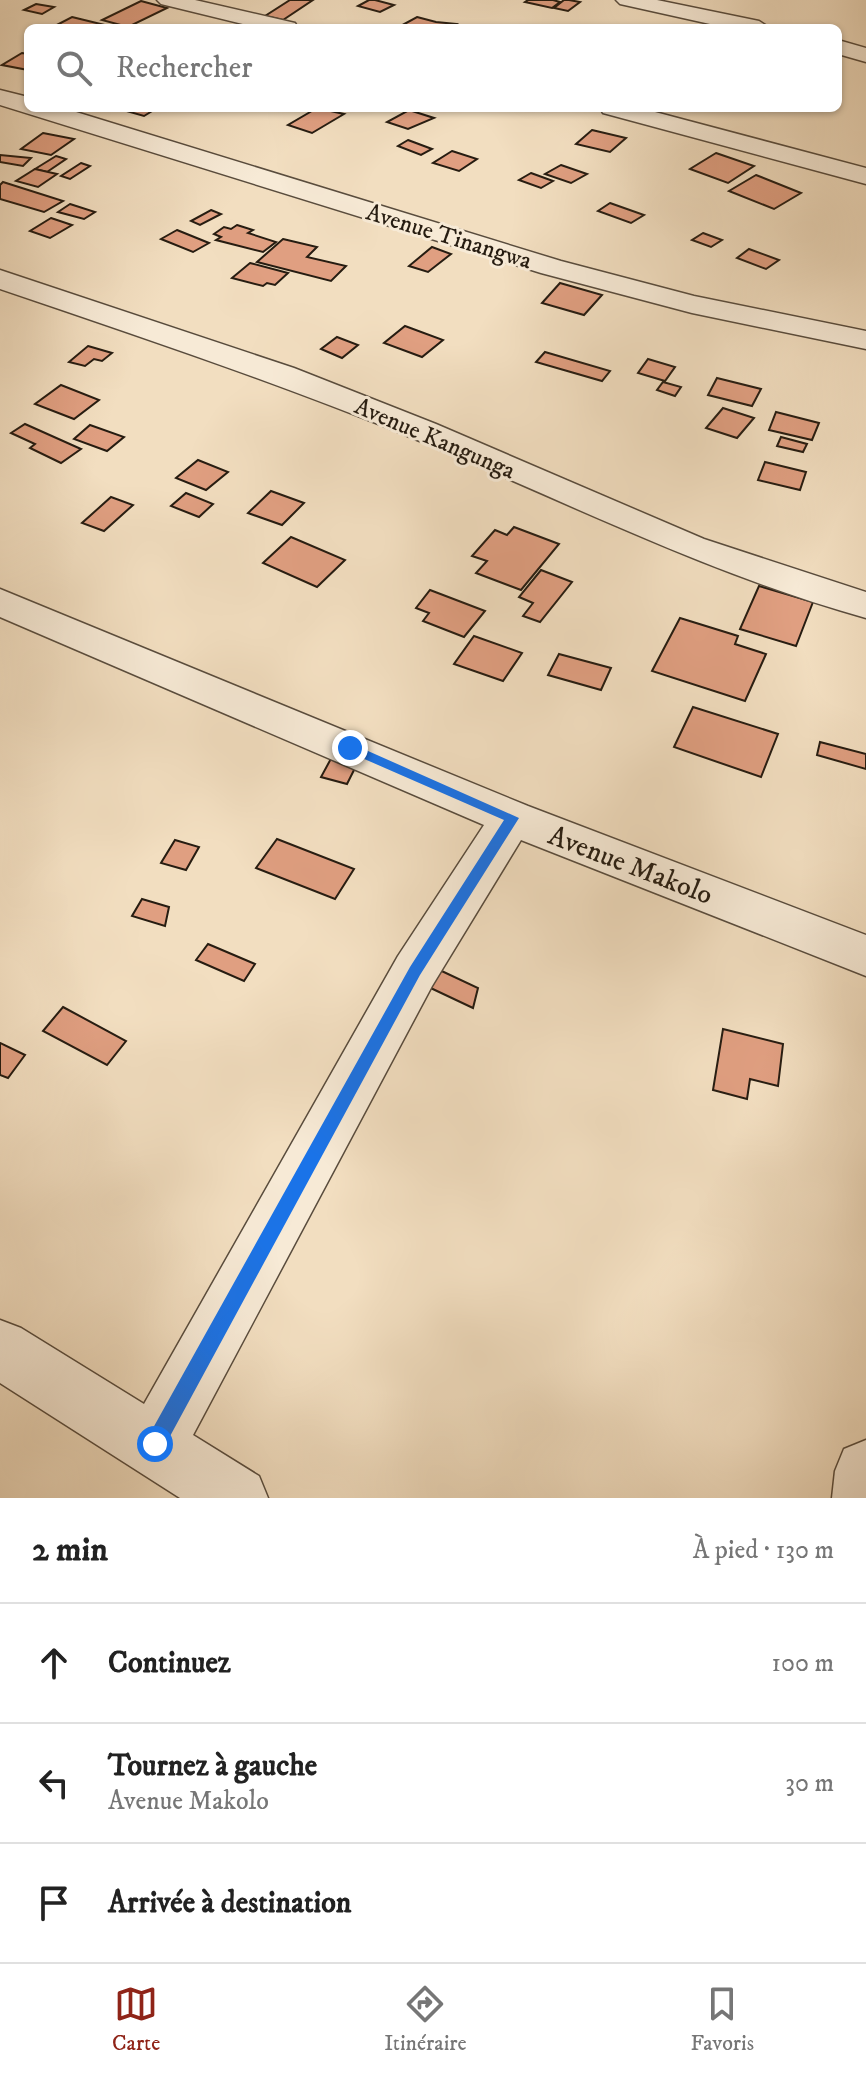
<!DOCTYPE html>
<html lang="fr">
<head>
<meta charset="utf-8">
<style>
  body { margin:0; font-family:"IM FELL DW Pica",serif; background:#f2f2f2; color:#222 }
  .stop { position:absolute; width:24px; height:24px; margin:-18px; border:6px solid #1a73e8; border-radius:50%; background:#fff }
  .stop.end { background:#1a73e8; border-color:#fff; box-shadow:0 2px 8px #0008 }
  .list { margin:0; padding:0; list-style:none }
  h2 { display:flex; justify-content:space-between; align-items:center; height:104px; margin:0; padding:0 32px; font-size:34px }
  h2 small { font-size:26px; font-weight:400; color:#767676 }
  .list li { display:grid; grid-template-columns:52px 1fr auto; gap:24px; align-items:center; box-sizing:border-box; height:120px; padding:0 32px; border-top:2px solid #e0e0e0 }
  .list b { display:block; font-size:30px; white-space:nowrap }
  .list p { margin:0; font-size:26px; white-space:nowrap; color:#767676 }
  .list em { font-size:26px; font-style:normal; color:#767676 }
  .icon { flex:none; width:44px; height:44px; fill:none; stroke:currentColor; stroke-width:2; stroke-linecap:round; stroke-linejoin:round }
  .map { position:relative; flex:none; width:866px; height:1498px; overflow:hidden }
  .search { position:absolute; background:#fff; box-shadow:0 2px 6px #0004; left:24px; right:24px; top:24px; height:88px; display:flex; align-items:center; gap:20px; box-sizing:border-box; padding:0 28px; border-radius:12px; color:#767676; font-size:30px }
  .sheet { height:464px; background:#fff }
  nav { display:flex; justify-content:space-around; align-items:center; box-sizing:border-box; height:112px; border-top:2px solid #e0e0e0; background:#fff; font-size:22px; color:#767676 }
  nav a { display:grid; justify-items:center; gap:4px }
  nav .on { color:#8f2418 }
  .map>svg:first-child { display:block }
</style>
</head>
<body>
<div class="map">
<svg width="866" height="1498" viewBox="0 0 866 1498">
  <rect width="100%" height="100%" fill="#f2dec0"/>
  <filter id="stains"><feTurbulence type="fractalNoise" baseFrequency=".0025" numOctaves="4"/><feColorMatrix values="0 0 0 0 .2 0 0 0 0 .09 0 0 0 0 .02 0 0 0 .5 -.17"/></filter>
  <radialGradient id="worn" r=".72"><stop offset=".6" stop-color="#630" stop-opacity="0"/><stop offset="1" stop-color="#630" stop-opacity=".3"/></radialGradient>
  <g fill="#e09f81" stroke="#261c11" stroke-width="2">
    <path d="M 290,0 L 313,0 L 283,20 L 265,16 Z"/>
    <path d="M 369,0 L 375,0 L 394,5 L 380,12 L 358,6 Z"/>
    <path d="M 528,0 L 553,0 L 560,2 L 552,8 L 525,2 Z"/>
    <path d="M 564,0 L 569,0 L 580,2 L 568,11 L 554,8 Z"/>
    <path d="M 141,1 L 167,8 L 128,27 L 102,20 Z"/>
    <path d="M 36,4 L 54,7 L 42,14 L 24,10 Z"/>
    <path d="M 72,17 L 117,28 L 51,28 Z"/>
    <path d="M 417,17 L 436,22 L 456,24 L 449,28 L 397,28 Z"/>
    <path d="M 22,53 L 28,54 L 28,70 L 2,65 Z"/>
    <path d="M 116,108 L 157,108 L 144,116 Z"/>
    <path d="M 317,108 L 344,114 L 312,133 L 288,125 Z"/>
    <path d="M 409,110 L 434,118 L 408,129 L 387,122 Z"/>
    <path d="M 592,130 L 626,138 L 610,152 L 576,144 Z"/>
    <path d="M 43,133 L 74,139 L 51,155 L 21,149 Z"/>
    <path d="M 408,140 L 432,149 L 421,155 L 398,146 Z"/>
    <path d="M 452,151 L 477,159 L 459,171 L 433,163 Z"/>
    <path d="M 716,153 L 754,166 L 728,183 L 690,169 Z"/>
    <path d="M 0,155 L 31,158 L 23,166 L 0,162 Z"/>
    <path d="M 56,156 L 66,159 L 47,172 L 35,169 Z"/>
    <path d="M 81,163 L 90,166 L 70,179 L 61,176 Z"/>
    <path d="M 561,165 L 587,174 L 571,183 L 545,174 Z"/>
    <path d="M 35,169 L 57,174 L 38,187 L 16,181 Z"/>
    <path d="M 531,173 L 553,181 L 541,188 L 519,180 Z"/>
    <path d="M 756,175 L 801,193 L 774,209 L 729,191 Z"/>
    <path d="M 3,182 L 63,201 L 44,212 L 0,199 L 0,185 Z"/>
    <path d="M 610,203 L 644,215 L 631,223 L 598,211 Z"/>
    <path d="M 70,204 L 95,212 L 84,219 L 58,212 Z"/>
    <path d="M 211,210 L 221,214 L 200,225 L 191,221 Z"/>
    <path d="M 51,218 L 72,225 L 50,238 L 30,231 Z"/>
    <path d="M 237,225 L 253,230 L 248,233 L 276,242 L 263,252 L 216,240 L 221,237 L 214,234 L 224,227 L 231,229 Z"/>
    <path d="M 177,230 L 209,243 L 193,252 L 161,239 Z"/>
    <path d="M 703,233 L 722,240 L 711,247 L 692,240 Z"/>
    <path d="M 283,239 L 317,247 L 307,257 L 346,266 L 331,281 L 257,262 Z"/>
    <path d="M 432,247 L 451,254 L 428,272 L 409,266 Z"/>
    <path d="M 749,249 L 779,260 L 766,269 L 737,258 Z"/>
    <path d="M 250,263 L 288,273 L 275,285 L 267,283 L 263,286 L 232,278 Z"/>
    <path d="M 560,283 L 602,295 L 584,315 L 542,303 Z"/>
    <path d="M 405,326 L 443,340 L 422,357 L 384,343 Z"/>
    <path d="M 337,337 L 358,345 L 342,358 L 321,349 Z"/>
    <path d="M 88,346 L 112,353 L 102,361 L 94,359 L 85,366 L 69,362 Z"/>
    <path d="M 545,352 L 610,371 L 602,381 L 536,362 Z"/>
    <path d="M 648,359 L 675,367 L 665,381 L 638,373 Z"/>
    <path d="M 717,378 L 761,389 L 752,406 L 708,395 Z"/>
    <path d="M 663,382 L 681,387 L 675,396 L 657,390 Z"/>
    <path d="M 61,385 L 99,400 L 74,419 L 35,404 Z"/>
    <path d="M 723,408 L 754,418 L 737,438 L 706,428 Z"/>
    <path d="M 776,412 L 819,423 L 812,440 L 769,430 Z"/>
    <path d="M 25,424 L 81,449 L 61,463 L 30,448 L 35,444 L 11,433 Z"/>
    <path d="M 90,425 L 124,437 L 107,451 L 74,439 Z"/>
    <path d="M 781,437 L 807,444 L 803,452 L 777,446 Z"/>
    <path d="M 198,460 L 228,472 L 206,490 L 176,478 Z"/>
    <path d="M 765,462 L 806,472 L 800,490 L 758,480 Z"/>
    <path d="M 271,491 L 304,503 L 282,525 L 248,513 Z"/>
    <path d="M 186,493 L 213,504 L 199,517 L 171,506 Z"/>
    <path d="M 111,497 L 133,505 L 104,531 L 82,523 Z"/>
    <path d="M 514,527 L 559,544 L 521,590 L 476,573 L 487,561 L 472,556 L 495,530 L 507,535 Z"/>
    <path d="M 291,537 L 345,560 L 317,587 L 263,563 Z"/>
    <path d="M 541,570 L 572,582 L 540,622 L 523,616 L 533,603 L 519,597 Z"/>
    <path d="M 759,586 L 813,602 L 796,646 L 740,629 Z"/>
    <path d="M 430,590 L 485,611 L 464,637 L 423,621 L 429,613 L 416,608 Z"/>
    <path d="M 680,618 L 738,636 L 735,644 L 766,654 L 745,701 L 652,671 Z"/>
    <path d="M 474,636 L 522,653 L 503,681 L 454,664 Z"/>
    <path d="M 559,654 L 611,668 L 601,690 L 548,675 Z"/>
    <path d="M 693,707 L 778,734 L 761,777 L 674,747 Z"/>
    <path d="M 820,742 L 866,754 L 866,769 L 817,755 Z"/>
    <path d="M 333,755 L 358,762 L 347,784 L 321,777 Z"/>
    <path d="M 277,839 L 354,869 L 335,899 L 256,868 Z"/>
    <path d="M 175,840 L 199,847 L 186,870 L 161,863 Z"/>
    <path d="M 142,899 L 169,907 L 165,926 L 132,916 Z"/>
    <path d="M 208,944 L 255,964 L 244,981 L 196,960 Z"/>
    <path d="M 431,966 L 478,988 L 473,1008 L 420,983 Z"/>
    <path d="M 63,1007 L 126,1041 L 107,1065 L 43,1031 Z"/>
    <path d="M 723,1029 L 783,1044 L 778,1086 L 750,1079 L 747,1099 L 713,1090 Z"/>
    <path d="M 0,1043 L 25,1055 L 8,1078 L 0,1075 Z"/>
  </g>
  <g fill="none" stroke-linecap="round" stroke-linejoin="round">
    <defs>
      <g id="street">
        <path d="M 157,0 L 195,0 L 295,23 L 298,28 L 259,28 L 161,4 Z"/>
        <path d="M 616,0 L 657,0 L 759,21 L 770,28 L 728,28 L 620,4 Z"/>
        <path d="M 838,40 L 866,48 L 866,62 L 838,54 Z"/>
        <path d="M 0,90 L 28,97 L 28,108 L 63,108 L 561,261 L 694,296 L 866,331 L 866,349 L 692,313 L 541,273 L 0,105 Z"/>
        <path d="M 600,108 L 640,108 L 866,168 L 866,184 L 603,113 Z"/>
        <path d="M 0,270 L 294,368 L 436,424 L 704,539 L 866,592 L 866,618 C 706,573 563,500 410,437 C 276,382 138,336 0,289 Z"/>
        <path d="M 0,589 L 528,806 L 866,935 L 866,976 L 521,840 L 432,986 L 193,1435 L 259,1476 L 268,1498 L 180,1498 L 0,1383 L 0,1320 L 21,1328 L 144,1404 L 398,956 L 484,825 L 0,617 Z"/>
        <path d="M 866,1440 L 866,1498 L 832,1498 L 835,1471 L 844,1449 Z"/>
      </g>
    </defs>
    <use href="#street" stroke="#594c3d" stroke-width="3"/>
    <use href="#street" fill="#f7ead6" fill-rule="evenodd"/>
  </g>
  <path fill="#1a73e8" d="M 350,743 L 519,818 L 420,975 L 162,1451 L 155,1453 L 148,1451 L 148,1437 L 410,967 L 504,820 L 346,751 L 346,745 Z"/>
  <g text-anchor="middle" stroke-width="6" stroke-linejoin="round" paint-order="stroke">
    <g font-size="24" fill="#261c11" stroke="#f7ead6">
      <text transform="translate(449 236) rotate(17)" y="8">Avenue Tinangwa</text>
      <text transform="translate(435 438) rotate(23)" y="8">Avenue Kangunga</text>
    </g>
    <g font-size="28" fill="#261c11" stroke="#f7ead6">
      <text transform="translate(631 864) rotate(21)" y="10">Avenue Makolo</text>
    </g>
  </g>
  <rect width="100%" height="100%" filter="url(#stains)"/>
  <rect width="100%" height="100%" fill="url(#worn)"/>
</svg>
<div class="stop" style="left:155px;top:1444px"></div>
<div class="stop end" style="left:350px;top:748px"></div>
<div class="search"><svg class="icon" aria-label="search" viewBox="0 0 24 24"><circle cx="10" cy="10" r="6"/><path d="M15 15l6 6"/></svg>Rechercher</div>
</div>
<section class="sheet">
<h2>2 min<small>À pied · 130 m</small></h2>
<ul class="list">
<li><svg class="icon" aria-label="ahead" viewBox="0 0 24 24"><path d="M12 20V5M6 11l6-6 6 6"/></svg><div><b>Continuez</b></div><em>100 m</em></li>
<li><svg class="icon" aria-label="left" viewBox="0 0 24 24"><path d="M17 20v-9H6M10 6l-5 5 5 5"/></svg><div><b>Tournez à gauche</b><p>Avenue Makolo</p></div><em>30 m</em></li>
<li><svg class="icon" aria-label="arrive" viewBox="0 0 24 24"><path d="M6 21V4h12l-3 4 3 4H6"/></svg><div><b>Arrivée à destination</b></div></li>
</ul>
</section>
<nav>
<a class="on"><svg class="icon" aria-label="map" viewBox="0 0 24 24"><path d="M3 6l6-2 6 2 6-2v14l-6 2-6-2-6 2zM9 4v14M15 6v14"/></svg>Carte</a>
<a><svg class="icon" aria-label="directions" viewBox="0 0 24 24"><path d="M12 3l9 9-9 9-9-9zM9 14v-3h6M13 9l2 2-2 2"/></svg>Itinéraire</a>
<a><svg class="icon" aria-label="saved" viewBox="0 0 24 24"><path d="M7 4h10v16l-5-4-5 4z"/></svg>Favoris</a>
</nav>
</body>
</html>
